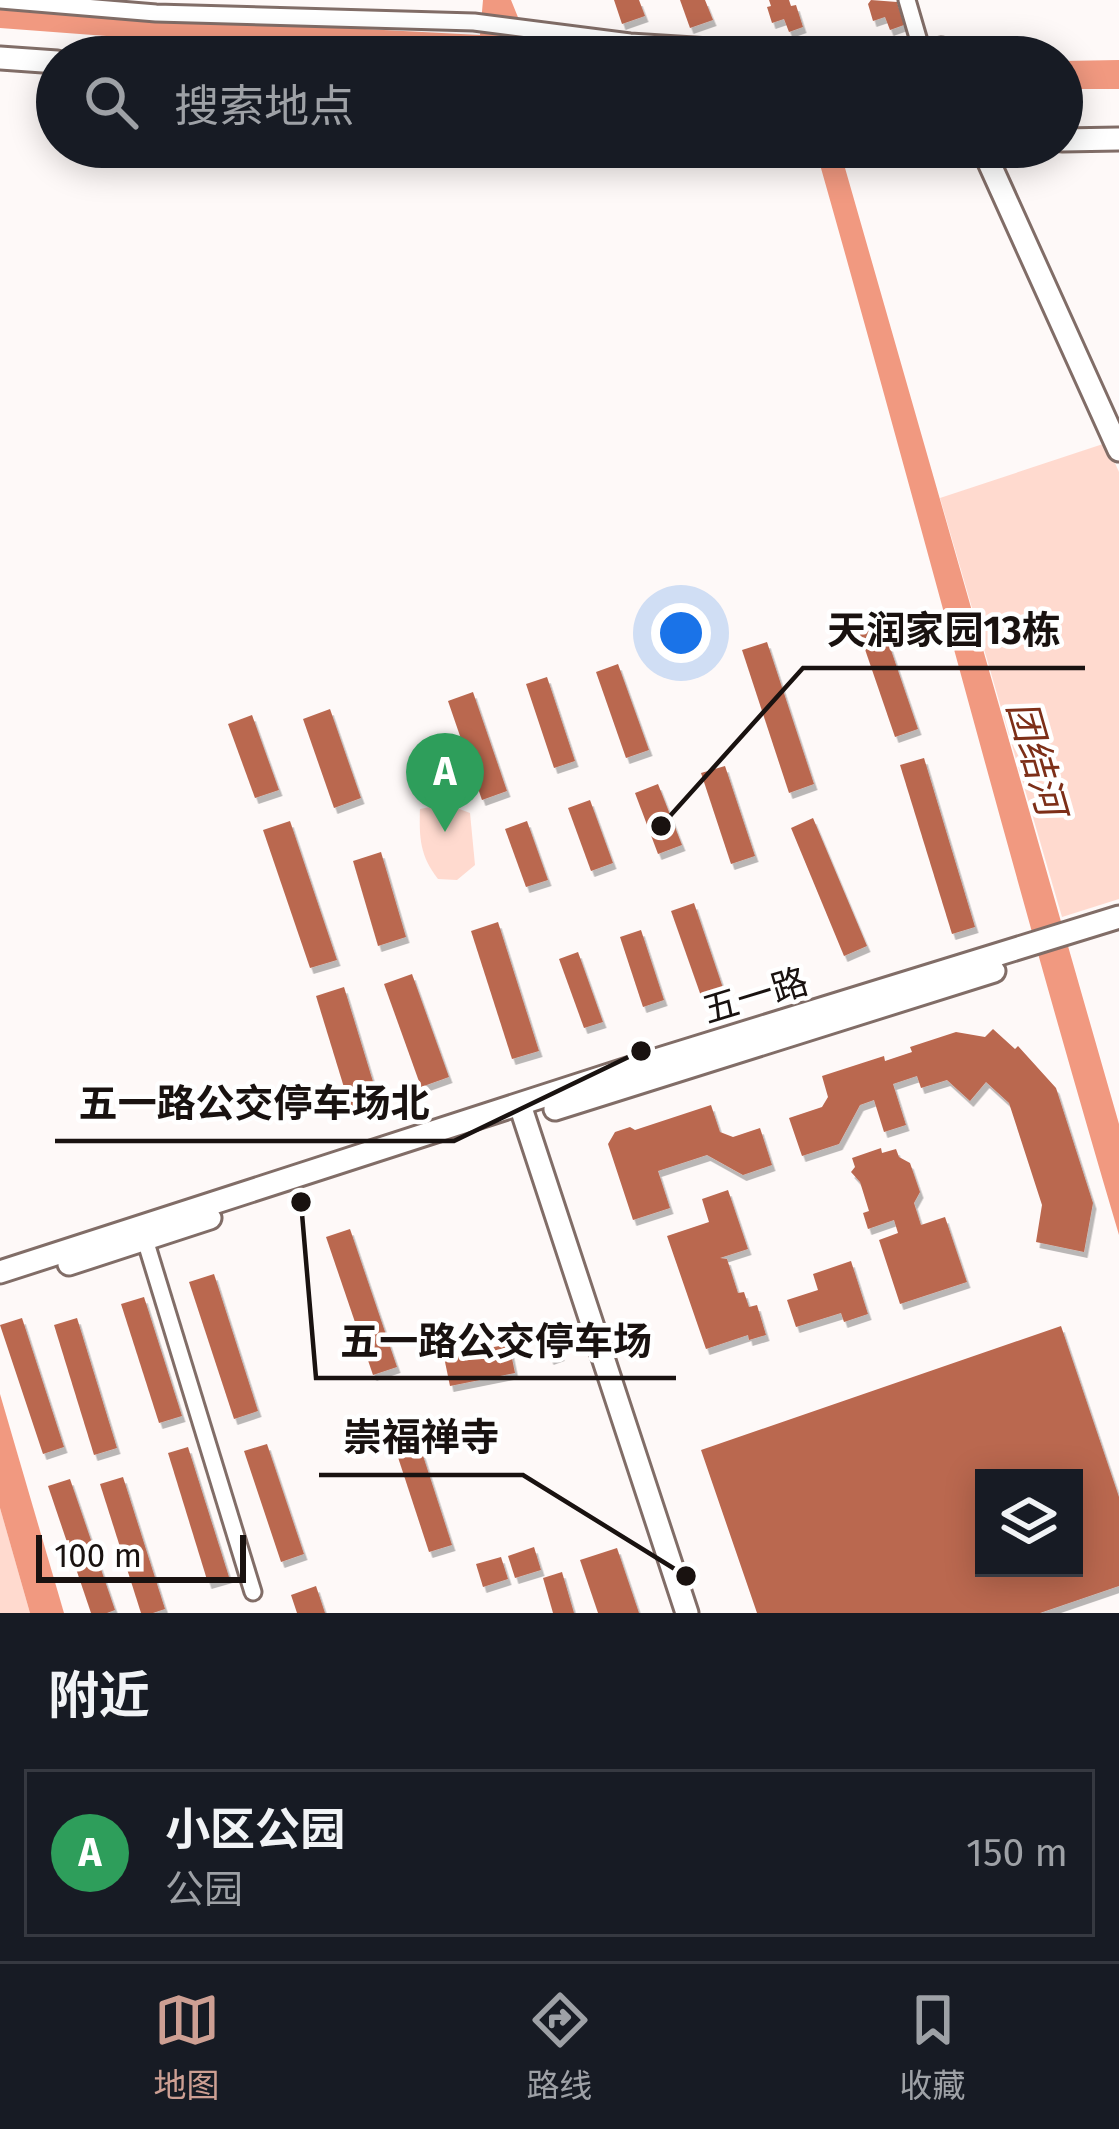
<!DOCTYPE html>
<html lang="zh">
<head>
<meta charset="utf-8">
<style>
  body { margin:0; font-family:"Fira Sans","Noto Sans SC",sans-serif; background:#242831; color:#f1f3f6 }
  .controls { position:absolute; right:36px; bottom:36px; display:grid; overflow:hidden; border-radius:0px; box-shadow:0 6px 30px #0003 }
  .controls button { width:108px; height:108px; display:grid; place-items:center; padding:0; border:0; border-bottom:3px solid #363941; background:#171b24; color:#f1f3f6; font:60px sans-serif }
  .scale { position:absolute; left:36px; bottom:30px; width:210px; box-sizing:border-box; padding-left:12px; border:6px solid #191210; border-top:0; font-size:33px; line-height:42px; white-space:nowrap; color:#191210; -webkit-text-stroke:9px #fff; paint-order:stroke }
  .you { position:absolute; left:681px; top:633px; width:42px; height:42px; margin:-30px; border:9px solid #fff; border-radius:50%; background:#1a73e8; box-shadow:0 0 0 18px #1a73e833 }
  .badge { display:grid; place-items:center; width:78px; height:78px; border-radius:50%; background:#cd9f93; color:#fff; font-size:39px; font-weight:700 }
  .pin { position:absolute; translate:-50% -99px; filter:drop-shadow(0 3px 6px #0008) }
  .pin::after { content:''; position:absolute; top:63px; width:42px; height:36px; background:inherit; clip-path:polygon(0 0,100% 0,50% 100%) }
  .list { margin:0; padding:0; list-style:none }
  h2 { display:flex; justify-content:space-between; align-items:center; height:156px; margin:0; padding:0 48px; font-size:51px }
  h2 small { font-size:39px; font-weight:400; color:#9ea1a6 }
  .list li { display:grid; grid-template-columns:78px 1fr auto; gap:36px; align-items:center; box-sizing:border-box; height:168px; margin:0 24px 24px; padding:0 24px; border:3px solid #363941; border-radius:0px }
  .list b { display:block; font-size:45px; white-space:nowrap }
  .list p { margin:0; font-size:39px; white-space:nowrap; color:#9ea1a6 }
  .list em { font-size:39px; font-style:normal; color:#9ea1a6 }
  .icon { flex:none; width:66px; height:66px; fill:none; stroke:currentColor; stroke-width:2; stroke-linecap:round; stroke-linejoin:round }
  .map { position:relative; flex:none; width:1119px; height:1613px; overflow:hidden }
  .search { position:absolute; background:#171b24; box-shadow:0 6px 30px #0003; left:36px; right:36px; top:36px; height:132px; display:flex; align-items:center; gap:30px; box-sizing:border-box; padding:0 42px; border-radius:66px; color:#9ea1a6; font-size:45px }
  .sheet { height:348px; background:#171b24 }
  nav { display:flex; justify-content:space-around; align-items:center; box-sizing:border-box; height:168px; border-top:3px solid #363941; background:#171b24; font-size:33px; color:#9ea1a6 }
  nav a { display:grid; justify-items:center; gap:6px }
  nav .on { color:#cd9f93 }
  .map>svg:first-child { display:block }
</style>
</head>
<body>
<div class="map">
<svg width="1119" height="1613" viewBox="0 0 1119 1613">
  <defs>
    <filter id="shadow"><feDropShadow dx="3.5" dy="6" stdDeviation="0" flood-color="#0004"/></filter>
  </defs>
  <rect width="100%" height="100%" fill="#fef9f8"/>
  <g fill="#ffdacf">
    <path d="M 1106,443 L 1119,472 L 1119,899 L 1062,917 L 940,498 Z"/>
    <path d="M 446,804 L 470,813 L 475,865 L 457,880 L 438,879 C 420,856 419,838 420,809 Z"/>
    <path d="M 0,1508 L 30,1613 L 0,1613 Z"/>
  </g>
  <g fill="#f19980">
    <path d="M 483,0 L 511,0 L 528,42 L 695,57 L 388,57 L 0,28 L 0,10 L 480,35 Z"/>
    <path d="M 1119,60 L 1119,89 L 1062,89 L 1062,61 Z"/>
    <path d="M 815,147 L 839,147 L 1119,1124 L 1119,1235 C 1012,874 918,509 815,147 Z"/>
    <path d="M 0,1394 L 64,1613 L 30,1613 L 0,1508 Z"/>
  </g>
  <g fill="#ba6850" fill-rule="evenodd" filter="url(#shadow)">
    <path d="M 614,0 L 639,0 L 645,16 L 622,24 Z"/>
    <path d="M 680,0 L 705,0 L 713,20 L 690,28 Z"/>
    <path d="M 769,0 L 789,0 L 791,6 L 796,5 L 803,27 L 789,32 L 784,19 L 772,23 L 767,7 L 771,6 Z"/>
    <path d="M 871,0 L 897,2 L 904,25 L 890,30 L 885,17 L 873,21 L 868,4 Z"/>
    <path d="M 880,618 L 918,729 L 895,737 L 857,626 Z"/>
    <path d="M 767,642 L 814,784 L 789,793 L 742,650 Z"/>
    <path d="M 618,664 L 649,750 L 626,758 L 596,672 Z"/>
    <path d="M 547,677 L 575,761 L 554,768 L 526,684 Z"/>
    <path d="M 473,692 L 507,791 L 482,800 L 448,701 Z"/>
    <path d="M 330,709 L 361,798 L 334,808 L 303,719 Z"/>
    <path d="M 252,715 L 279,790 L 255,798 L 228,724 Z"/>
    <path d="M 924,758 L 975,927 L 952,934 L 900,765 Z"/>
    <path d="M 725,766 L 755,856 L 731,864 L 701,773 Z"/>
    <path d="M 658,784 L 682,845 L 658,854 L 635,793 Z"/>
    <path d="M 590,800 L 613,863 L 591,871 L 568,808 Z"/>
    <path d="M 813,818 L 867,946 L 844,956 L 791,828 Z"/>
    <path d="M 290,821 L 337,960 L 310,968 L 263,830 Z"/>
    <path d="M 527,821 L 548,880 L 526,887 L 505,829 Z"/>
    <path d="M 381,852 L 406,937 L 378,946 L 353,861 Z"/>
    <path d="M 694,903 L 723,988 L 701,996 L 671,911 Z"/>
    <path d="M 498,922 L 539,1051 L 512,1059 L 471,931 Z"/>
    <path d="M 641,930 L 664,1000 L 643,1007 L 620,937 Z"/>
    <path d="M 578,952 L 603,1022 L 584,1028 L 559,959 Z"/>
    <path d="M 412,974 L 449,1077 L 421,1087 L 384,984 Z"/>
    <path d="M 344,987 L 378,1098 L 350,1107 L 316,996 Z"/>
    <path d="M 993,1029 L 1015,1049 L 1018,1046 L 1056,1088 L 1093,1203 L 1084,1252 L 1036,1242 L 1042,1205 L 1009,1103 L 986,1082 L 970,1101 L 947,1080 L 921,1088 L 917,1076 L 893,1084 L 906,1125 L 884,1132 L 874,1100 L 860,1105 L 839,1144 L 802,1156 L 789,1118 L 822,1107 L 828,1097 L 822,1076 L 884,1056 L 885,1061 L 912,1052 L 910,1047 L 956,1032 L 985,1037 Z"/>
    <path d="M 711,1105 L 720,1132 L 733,1137 L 760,1128 L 772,1165 L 743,1175 L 707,1155 L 658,1171 L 670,1208 L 633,1220 L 608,1144 L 615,1132 L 630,1127 L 635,1130 Z"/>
    <path d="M 881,1148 L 882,1153 L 896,1149 L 899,1157 L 910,1163 L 920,1192 L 914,1203 L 921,1225 L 945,1217 L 967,1282 L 900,1304 L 879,1240 L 898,1233 L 894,1220 L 868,1229 L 863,1213 L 869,1211 L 860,1182 L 851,1172 L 855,1167 L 852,1158 Z"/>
    <path d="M 728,1190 L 748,1249 L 720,1258 L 727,1259 L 738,1293 L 744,1292 L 749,1307 L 757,1305 L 766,1335 L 749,1340 L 748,1335 L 706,1349 L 667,1236 L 709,1222 L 702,1199 Z"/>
    <path d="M 350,1229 L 397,1367 L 373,1375 L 326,1237 Z"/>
    <path d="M 851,1261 L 868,1314 L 844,1322 L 841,1313 L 796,1327 L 787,1300 L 818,1290 L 813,1274 Z"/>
    <path d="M 214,1274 L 258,1411 L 234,1419 L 189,1282 Z"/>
    <path d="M 144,1297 L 182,1416 L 159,1423 L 121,1304 Z"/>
    <path d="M 22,1318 L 64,1447 L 43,1454 L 0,1325 Z"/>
    <path d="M 77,1318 L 117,1448 L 94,1455 L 54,1325 Z"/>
    <path d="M 1061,1326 L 1119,1497 L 1119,1586 L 1040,1613 L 757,1613 L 701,1450 ZM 984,1478 L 1074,1478 L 1074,1568 L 984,1568 Z"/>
    <path d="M 554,1334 L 561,1355 L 550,1359 L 543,1338 Z"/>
    <path d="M 509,1344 L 515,1373 L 450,1386 L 444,1357 Z"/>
    <path d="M 415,1431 L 452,1545 L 429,1552 L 392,1439 Z"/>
    <path d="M 267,1444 L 304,1554 L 281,1562 L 244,1451 Z"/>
    <path d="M 188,1447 L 229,1577 L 208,1583 L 168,1453 Z"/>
    <path d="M 123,1477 L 165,1609 L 153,1613 L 141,1613 L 100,1484 Z"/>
    <path d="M 70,1479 L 115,1610 L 107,1613 L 91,1613 L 48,1486 Z"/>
    <path d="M 534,1547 L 541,1570 L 515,1578 L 508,1556 Z"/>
    <path d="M 617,1548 L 639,1613 L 598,1613 L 580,1560 Z"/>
    <path d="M 501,1557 L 508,1579 L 483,1587 L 476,1564 Z"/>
    <path d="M 562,1572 L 574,1613 L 553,1613 L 543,1578 Z"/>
    <path d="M 316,1586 L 325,1613 L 297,1613 L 291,1595 Z"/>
  </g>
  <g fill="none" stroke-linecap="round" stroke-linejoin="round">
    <defs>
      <g id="street">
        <path d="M 0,0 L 156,13 L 474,22 L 630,42 L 742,49 L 941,49"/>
        <path d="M 907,0 L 921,48"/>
        <path d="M 143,1233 L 253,1592"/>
      </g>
      <g id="secondary">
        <path d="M 941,49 L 946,57"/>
        <path d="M 0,58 L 57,62"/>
        <path d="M 1062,140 L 1119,139"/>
        <path d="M 982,147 L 1119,450"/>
        <path d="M 520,1105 L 687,1613"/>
        <path d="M 555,1109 L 994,971"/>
        <path d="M 69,1264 L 210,1218"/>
        <path d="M 0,1272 L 646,1063 L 1119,917"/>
      </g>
    </defs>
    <use href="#street" stroke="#816d67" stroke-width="21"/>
    <use href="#secondary" stroke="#816d67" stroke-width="27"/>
    <use href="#street" stroke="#fff" stroke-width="15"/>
    <use href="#secondary" stroke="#fff" stroke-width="21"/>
  </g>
  <g text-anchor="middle" stroke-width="9" stroke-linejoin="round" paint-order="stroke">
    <g font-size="36" fill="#191210" stroke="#fff">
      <text transform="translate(755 995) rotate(-17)" y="13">五一路</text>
    </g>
    <g font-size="39" font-style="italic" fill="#7d2f18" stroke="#fff">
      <text transform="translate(1037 758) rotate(74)" y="14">团结河</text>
    </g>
  </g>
  <path fill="none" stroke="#191210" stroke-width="4.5" d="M661 826L803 668H1085M641 1051L454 1141H55M301 1202L316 1378H676M686 1576L523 1475H319"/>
  <g fill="#191210" stroke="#fff" stroke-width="4.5">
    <circle cx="661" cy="826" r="12"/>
    <circle cx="641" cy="1051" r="12"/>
    <circle cx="301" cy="1202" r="12"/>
    <circle cx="686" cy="1576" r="12"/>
  </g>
  <g font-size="39" text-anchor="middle" font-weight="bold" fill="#191210" stroke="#fff" stroke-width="9" stroke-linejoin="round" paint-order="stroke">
    <text x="944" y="644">天润家园13栋</text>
    <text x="254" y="1117">五一路公交停车场北</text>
    <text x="496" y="1355">五一路公交停车场</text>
    <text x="421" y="1451">崇福禅寺</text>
  </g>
</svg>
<div class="controls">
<button><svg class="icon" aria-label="layers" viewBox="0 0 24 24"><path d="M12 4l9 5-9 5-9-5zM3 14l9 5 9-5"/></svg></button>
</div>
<div class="scale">100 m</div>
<div class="you"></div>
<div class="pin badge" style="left:445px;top:832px;background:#2e9e5b">A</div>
<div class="search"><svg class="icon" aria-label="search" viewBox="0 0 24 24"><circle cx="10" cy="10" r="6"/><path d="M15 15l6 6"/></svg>搜索地点</div>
</div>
<section class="sheet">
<h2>附近<small></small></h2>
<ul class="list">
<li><span class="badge" style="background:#2e9e5b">A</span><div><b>小区公园</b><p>公园</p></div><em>150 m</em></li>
</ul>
</section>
<nav>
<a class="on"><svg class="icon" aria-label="map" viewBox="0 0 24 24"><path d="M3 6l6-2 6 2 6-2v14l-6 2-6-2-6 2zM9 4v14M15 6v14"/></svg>地图</a>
<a><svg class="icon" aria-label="directions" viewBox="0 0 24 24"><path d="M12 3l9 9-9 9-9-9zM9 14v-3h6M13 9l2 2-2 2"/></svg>路线</a>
<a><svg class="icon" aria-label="saved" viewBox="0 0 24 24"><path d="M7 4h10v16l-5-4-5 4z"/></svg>收藏</a>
</nav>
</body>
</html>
